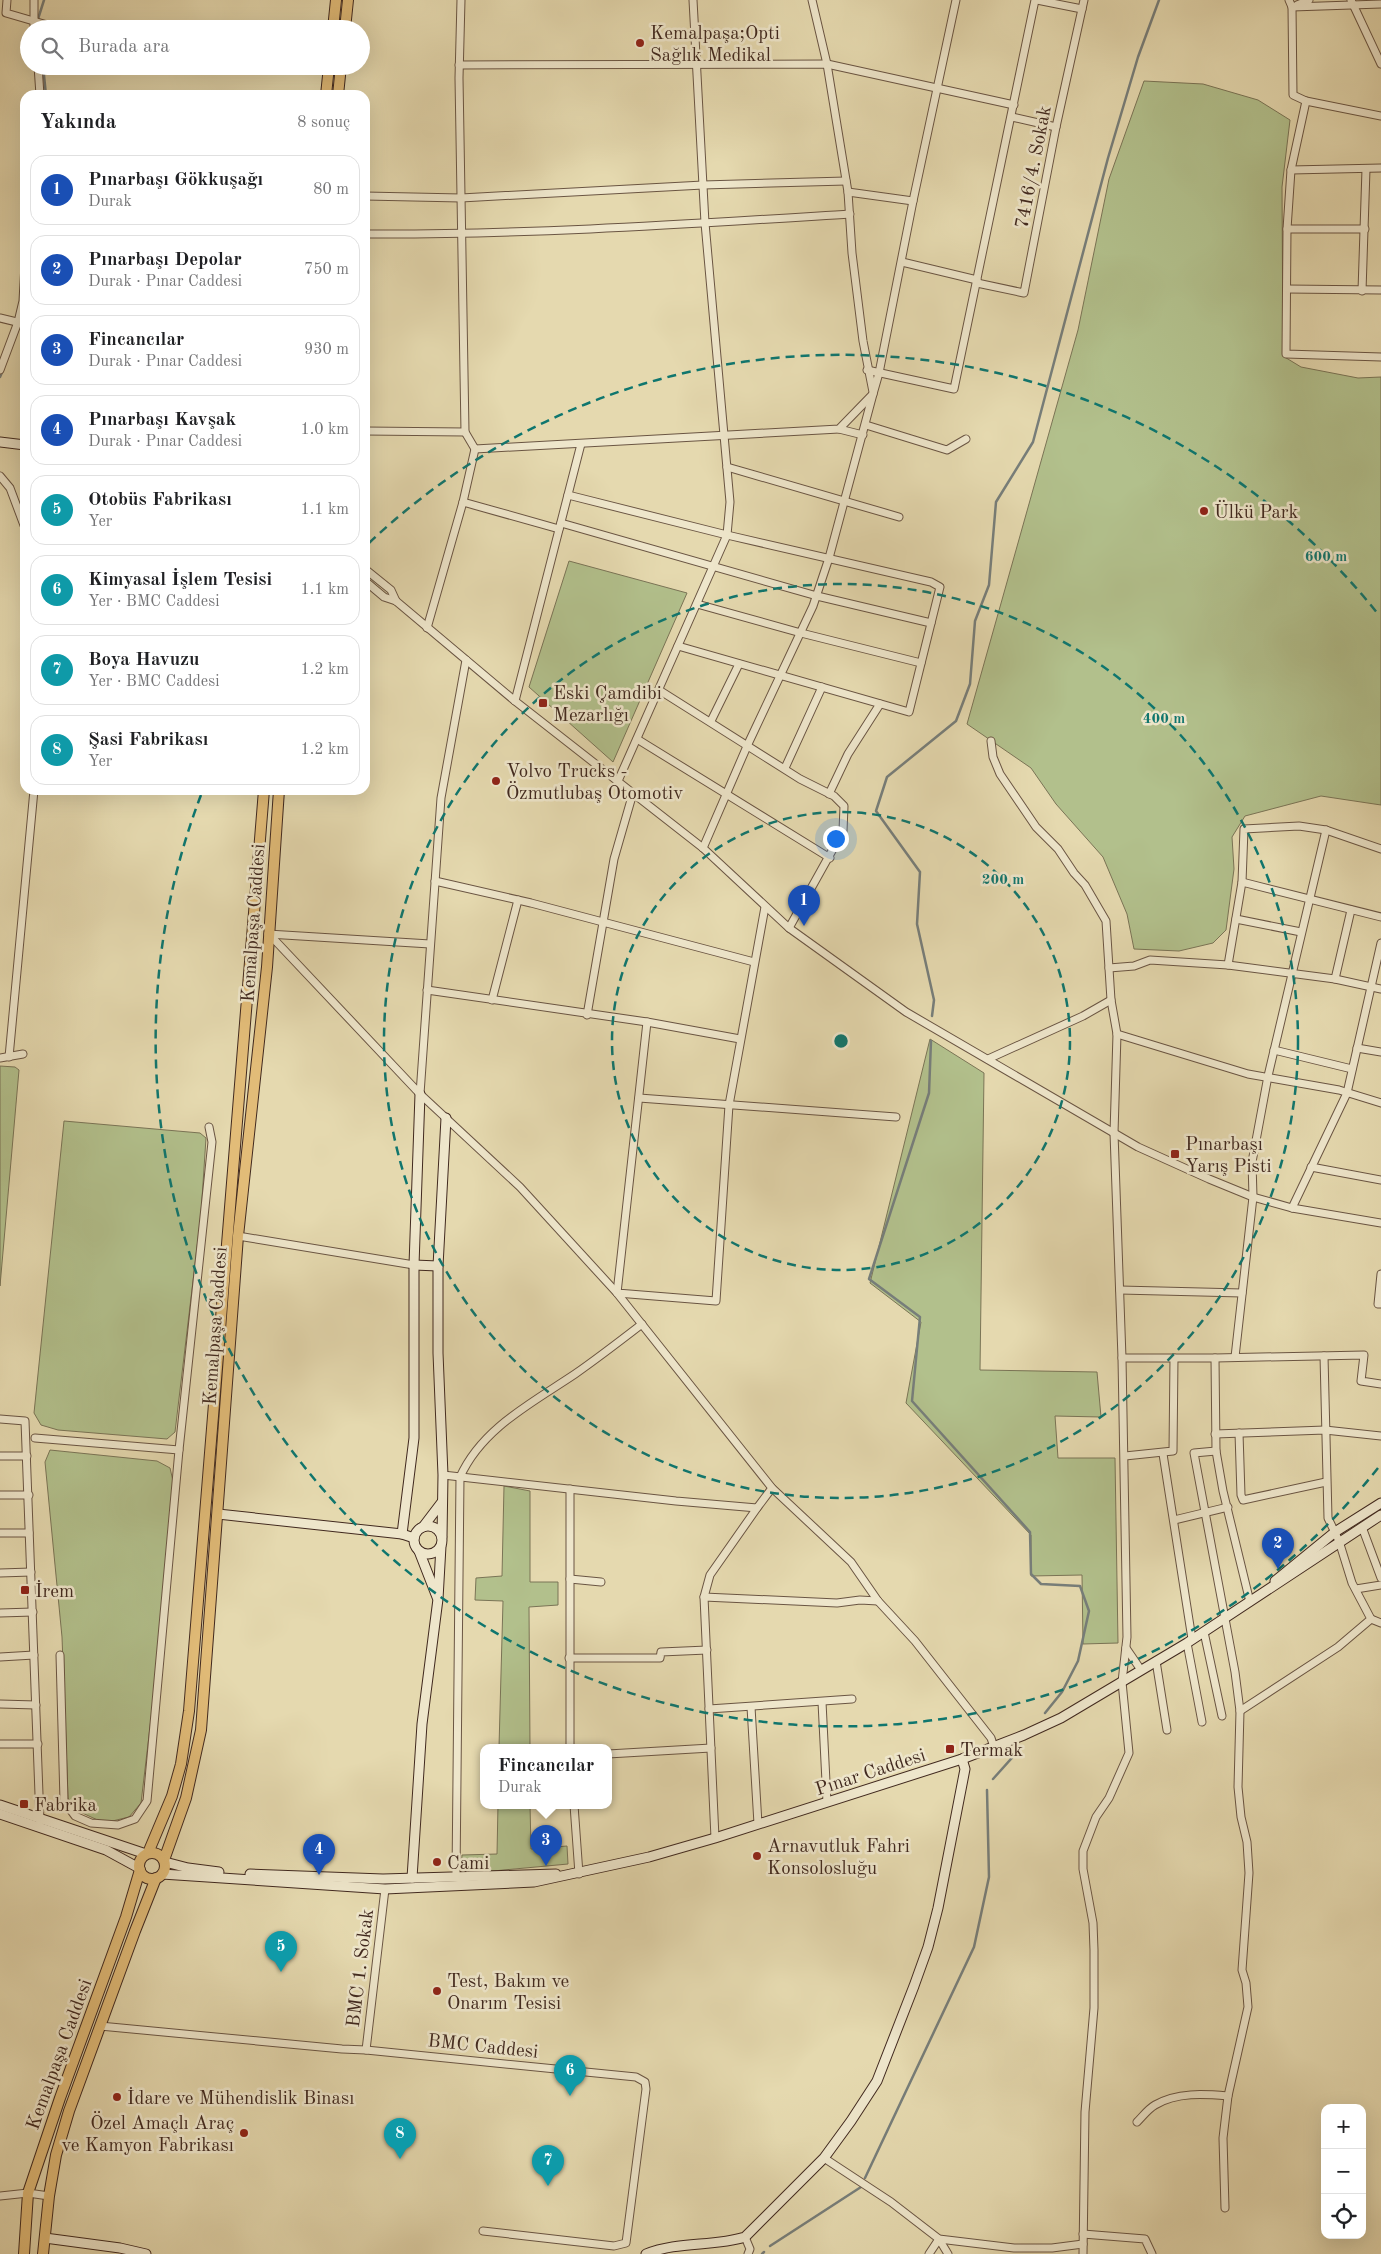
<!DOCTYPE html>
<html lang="tr">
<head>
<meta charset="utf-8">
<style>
  body { margin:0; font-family:"Old Standard TT",serif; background:#f6f6f6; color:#202124 }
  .controls { position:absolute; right:15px; bottom:15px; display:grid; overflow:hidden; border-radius:10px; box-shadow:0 5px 20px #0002 }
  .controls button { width:45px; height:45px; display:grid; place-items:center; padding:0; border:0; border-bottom:1px solid #e0e0e0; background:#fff; color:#202124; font:25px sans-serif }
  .you { position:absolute; left:835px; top:838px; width:18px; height:18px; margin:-12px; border:4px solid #fff; border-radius:50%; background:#1a73e8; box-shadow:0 0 0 8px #1a73e833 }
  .badge { display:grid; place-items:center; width:32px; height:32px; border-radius:50%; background:#8f2418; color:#fff; font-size:16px; font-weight:700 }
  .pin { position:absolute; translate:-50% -41px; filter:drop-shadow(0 1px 2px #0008) }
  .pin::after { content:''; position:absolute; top:26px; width:18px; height:15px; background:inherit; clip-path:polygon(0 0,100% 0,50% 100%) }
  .popup { position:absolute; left:480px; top:1744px; width:132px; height:65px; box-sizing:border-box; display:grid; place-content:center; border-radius:10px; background:#fff; filter:drop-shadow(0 1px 4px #0005); font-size:16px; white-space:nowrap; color:#757577 }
  .popup b { font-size:19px; color:#202124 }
  .popup::after { content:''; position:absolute; left:50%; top:100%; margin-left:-10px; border:10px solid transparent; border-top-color:#fff }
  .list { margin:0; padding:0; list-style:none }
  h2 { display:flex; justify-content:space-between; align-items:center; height:65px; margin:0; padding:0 20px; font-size:21px }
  h2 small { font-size:16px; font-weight:400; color:#757577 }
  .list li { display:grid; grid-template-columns:32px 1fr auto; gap:15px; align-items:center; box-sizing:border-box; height:70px; margin:0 10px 10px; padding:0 10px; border:1px solid #e0e0e0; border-radius:15px }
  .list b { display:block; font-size:19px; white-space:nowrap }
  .list p { margin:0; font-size:16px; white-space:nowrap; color:#757577 }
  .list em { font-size:16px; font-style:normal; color:#757577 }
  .icon { flex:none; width:28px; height:28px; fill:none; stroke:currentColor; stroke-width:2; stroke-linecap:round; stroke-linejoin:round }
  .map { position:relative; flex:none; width:1381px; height:2254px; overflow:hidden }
  .search { position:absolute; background:#fff; box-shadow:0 5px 20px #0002; left:20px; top:20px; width:350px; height:55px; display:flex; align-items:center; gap:12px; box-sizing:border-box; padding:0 18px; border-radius:28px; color:#757577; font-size:19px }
  .panel { position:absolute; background:#fff; box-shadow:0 5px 20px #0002; left:20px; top:90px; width:350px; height:705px; border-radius:15px }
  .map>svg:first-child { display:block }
</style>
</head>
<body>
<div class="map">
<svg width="1381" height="2254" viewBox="0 0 1381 2254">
  <rect width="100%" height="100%" fill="#e5d9af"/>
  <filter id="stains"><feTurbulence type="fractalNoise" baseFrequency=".004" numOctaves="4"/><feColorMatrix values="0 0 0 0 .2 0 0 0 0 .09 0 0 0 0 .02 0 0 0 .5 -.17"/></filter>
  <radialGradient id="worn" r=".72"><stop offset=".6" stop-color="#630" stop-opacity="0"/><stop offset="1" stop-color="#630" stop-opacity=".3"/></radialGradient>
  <g fill="#b2c08c" stroke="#7a7456">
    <path d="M 1144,81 L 1203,84 L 1258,100 L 1290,120 L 1282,187 L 1283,356 L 1301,367 L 1358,378 L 1381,377 L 1381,805 L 1321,796 L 1245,816 L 1232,837 L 1234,869 L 1226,930 L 1213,943 L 1179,951 L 1134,949 L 1127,914 L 1103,857 L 1056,804 L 1031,768 L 967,724 L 1078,330 L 1109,179 Z"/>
    <path d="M 569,561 L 687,593 L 613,762 L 529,687 Z"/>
    <path d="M 930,1039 L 984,1073 L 980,1370 L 1097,1372 L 1101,1417 L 1055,1416 L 1058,1458 L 1115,1458 L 1118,1643 L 1083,1644 L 1082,1575 L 1031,1576 L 1031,1535 L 906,1403 L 921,1322 L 870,1283 Z"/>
    <path d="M 0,1066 L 15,1067 L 19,1070 L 0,1286 Z"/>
    <path d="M 64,1121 L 200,1133 L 206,1138 L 201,1214 L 175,1432 L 167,1439 L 58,1430 L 41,1425 L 34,1413 Z"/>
    <path d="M 50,1450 L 157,1461 L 170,1468 L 173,1481 L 155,1685 L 141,1803 L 129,1817 L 104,1823 L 76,1810 L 68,1798 L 62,1637 L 45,1462 Z"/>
    <path d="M 504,1486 L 530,1491 L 530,1582 L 558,1582 L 558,1605 L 529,1607 L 530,1747 L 499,1747 L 503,1601 L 475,1600 L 476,1578 L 502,1576 Z"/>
    <path d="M 498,1805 L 530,1805 L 531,1849 L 567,1846 L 568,1864 L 461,1874 L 462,1855 L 497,1854 Z"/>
  </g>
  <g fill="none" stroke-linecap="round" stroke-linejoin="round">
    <g stroke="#777e7a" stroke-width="2.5">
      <path d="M 39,29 L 38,19 L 44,0"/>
      <path d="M 43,66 L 46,95"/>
      <path d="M 0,377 L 3,370"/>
      <path d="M 932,1016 L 934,1000 L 917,924 L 920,872 L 876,811 L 887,777 L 956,721 L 970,684 L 975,621 L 989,585 L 996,502 L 1033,442 L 1108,158 L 1138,57 L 1159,0"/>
      <path d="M 931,1041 L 929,1093 L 869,1279 L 920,1317 L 912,1401 L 1030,1532 L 1031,1574 L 1041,1584 L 1080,1586 L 1089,1611 L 1078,1661 L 1062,1692 L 1045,1713"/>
      <path d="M 993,1779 L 1018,1751"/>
      <path d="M 865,2178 L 974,1947 L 989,1877 L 987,1790"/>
      <path d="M 770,2246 L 861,2187"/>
      <path d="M 762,2254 L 764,2252"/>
    </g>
    <defs>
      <g id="street">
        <path d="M 7,0 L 6,13 L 61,29"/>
        <path d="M 34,0 L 34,29"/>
        <path d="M 461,0 L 459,78 L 465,432 L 475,449 L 839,429 L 873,394 L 879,373 L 913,201 L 956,0"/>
        <path d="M 812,0 L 827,64 L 848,192 L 852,253 L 863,341 L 873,392"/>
        <path d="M 1037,0 L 1082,9"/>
        <path d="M 1289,0 L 1292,7 L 1293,95 L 1306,101 L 1381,116"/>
        <path d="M 1351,0 L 1381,64"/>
        <path d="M 1297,5 L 1309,0"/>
        <path d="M 1292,7 L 1381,4"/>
        <path d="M 459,65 L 827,64 L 1014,105"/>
        <path d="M 38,66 L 40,95"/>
        <path d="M 1306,101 L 1291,170 L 1287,229 L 1286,354 L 1381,357"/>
        <path d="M 1012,117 L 1056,127"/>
        <path d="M 1291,170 L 1381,168"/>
        <path d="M 848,192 L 913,201"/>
        <path d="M 365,196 L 461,198 L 703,185 L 846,181"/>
        <path d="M 1287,229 L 1365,229"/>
        <path d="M 365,234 C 527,235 689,224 850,214"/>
        <path d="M 902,262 L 977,280"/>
        <path d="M 977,283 L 1024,293 L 1056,127 L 1084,0"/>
        <path d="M 1287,289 L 1381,290"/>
        <path d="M 1362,291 L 1366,169"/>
        <path d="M 0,318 L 25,324"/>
        <path d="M 0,370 L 18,322 L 23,301 L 25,264"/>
        <path d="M 867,370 L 954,389 L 1035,0"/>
        <path d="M 866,425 L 947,450 L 966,439"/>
        <path d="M 839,429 L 863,435"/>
        <path d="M 365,431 L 465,432"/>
        <path d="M 727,467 L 899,517"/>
        <path d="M 0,476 L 10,488 L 25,528"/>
        <path d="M 568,495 L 727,535 L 931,582 L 940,587 L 909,712 L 678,646"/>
        <path d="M 463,502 L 559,529"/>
        <path d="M 561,523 L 817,596 L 931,623"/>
        <path d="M 365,569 L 391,590 L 396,601"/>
        <path d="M 365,581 L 384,597 L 396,601 L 515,701 L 703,848 L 789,928 L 906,1012 L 1138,1147 L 1209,1179 L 1253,1197 L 1292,1208 L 1381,1223"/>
        <path d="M 697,604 L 801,633 L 921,663"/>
        <path d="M 427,628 L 463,502 L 475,449"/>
        <path d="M 659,690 L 800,779 L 834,796 L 844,806 L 843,831 L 789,928"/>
        <path d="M 515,701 L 581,444"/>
        <path d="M 711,721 L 739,664"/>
        <path d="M 637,739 L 830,858"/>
        <path d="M 991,741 L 993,757 L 1000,774 L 1036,827 L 1058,849 L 1074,873 L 1085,885 L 1106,921 L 1111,1000 L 1117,1034 L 1114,1133 L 1122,1358 L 1127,1637 L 1122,1682 L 1129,1753 L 1109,1798 L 1096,1817 L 1083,1851 L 1083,1869 L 1093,1923 L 1094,1950 L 1094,2008 L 1085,2112 L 1083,2254"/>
        <path d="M 785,768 L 822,687"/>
        <path d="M 618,781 L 727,535 L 730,502 L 705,223 L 693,0"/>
        <path d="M 829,794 L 848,754 L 880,704"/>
        <path d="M 703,848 L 748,744 L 813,606 L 829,558 L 873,394"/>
        <path d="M 435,881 L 531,903 L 754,962"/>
        <path d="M 1242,882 L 1381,917"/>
        <path d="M 1236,919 L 1301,932"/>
        <path d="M 268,934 L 430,944"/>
        <path d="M 269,934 L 420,1094 L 520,1187 L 617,1293 L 772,1488 L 851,1562 L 878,1601 L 915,1641 L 991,1738 L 994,1747"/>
        <path d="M 1228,965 L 1242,882 L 1244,829 L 1299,826 L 1326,830 L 1381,849"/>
        <path d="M 1109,968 L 1134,966 L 1150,960 L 1228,965 L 1335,979 L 1381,989"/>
        <path d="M 1335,979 L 1351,910"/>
        <path d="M 427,990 L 647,1022 L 740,1039"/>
        <path d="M 492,1000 L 518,900"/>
        <path d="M 587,1015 L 614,859 L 633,793"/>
        <path d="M 647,1022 L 617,1293 L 716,1301 L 729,1105 L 765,907"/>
        <path d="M 1117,1034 L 1248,1074 L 1339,1090 L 1381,1103"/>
        <path d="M 1357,1048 L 1381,1052"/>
        <path d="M 1274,1050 L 1352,1069"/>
        <path d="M 9,1057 L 34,790"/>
        <path d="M 0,1058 L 23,1054"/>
        <path d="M 988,1059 L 1083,1016 L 1111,1000"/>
        <path d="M 420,1094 L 441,798 L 466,660"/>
        <path d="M 639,1098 L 896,1117"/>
        <path d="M 1311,1167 L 1381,1180"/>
        <path d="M 1292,1208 L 1347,1093 L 1381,943"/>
        <path d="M 238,1236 L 414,1265"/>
        <path d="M 1381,1274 L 1378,1304 L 1381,1304"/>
        <path d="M 1120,1290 L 1242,1293"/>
        <path d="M 1235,1357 L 1253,1197 L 1252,1162 L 1268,1076 L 1326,830"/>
        <path d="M 1122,1358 L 1215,1358 L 1216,1451 L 1223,1491 L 1250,1602"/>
        <path d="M 1215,1358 L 1364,1355 L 1361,1381 L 1381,1384"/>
        <path d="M 0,1419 L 25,1421 L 40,1821"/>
        <path d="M 1239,1433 L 1241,1495 L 1243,1500 L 1326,1482"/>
        <path d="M 1215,1434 L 1325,1430 L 1381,1436"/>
        <path d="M 35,1438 L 179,1450"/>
        <path d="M 1216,1451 L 1194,1453 L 1235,1672 L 1240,1711 L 1238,1787 L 1241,1817 L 1247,1842 L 1249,1873 L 1242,1970 L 1246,1983 L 1248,2007 L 1228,2096 L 1223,2138 L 1225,2208"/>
        <path d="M 1163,1454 L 1192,1639"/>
        <path d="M 0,1456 L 27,1456"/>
        <path d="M 1125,1456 L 1173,1451 L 1174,1358"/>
        <path d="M 443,1475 L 676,1501 L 757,1508 L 772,1488"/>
        <path d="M 0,1495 L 29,1495"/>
        <path d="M 1174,1520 L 1228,1507"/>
        <path d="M 1362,1527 L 1381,1578"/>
        <path d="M 0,1533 L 29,1533"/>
        <path d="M 0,1573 L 31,1572"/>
        <path d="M 570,1579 L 601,1582"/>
        <path d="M 1356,1589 L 1381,1585"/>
        <path d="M 704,1597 L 710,1575 L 757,1508"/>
        <path d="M 0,1613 L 33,1612"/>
        <path d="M 1371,1619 L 1381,1623"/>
        <path d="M 1204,1632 L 1222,1716"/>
        <path d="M 1187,1643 L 1202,1722"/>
        <path d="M 1126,1648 L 1141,1670"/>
        <path d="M 60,1655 L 64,1801 L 75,1816 L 91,1823 L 118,1825 L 135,1819 L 147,1801 L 179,1450 L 212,1142 L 209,1127"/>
        <path d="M 0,1657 L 34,1655"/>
        <path d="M 569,1658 L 660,1658 L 661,1652 L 707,1650"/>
        <path d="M 1156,1661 L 1167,1730"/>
        <path d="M 822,1702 L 827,1802"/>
        <path d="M 0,1704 L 36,1705"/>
        <path d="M 751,1707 L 758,1824"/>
        <path d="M 709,1709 L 852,1699"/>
        <path d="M 1240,1711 L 1338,1647 L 1371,1619 L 1352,1583 L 1339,1541 L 1328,1518 L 1324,1356"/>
        <path d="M 0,1744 L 38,1744"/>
        <path d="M 570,1747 L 570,1489"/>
        <path d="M 608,1754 L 711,1748"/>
        <path d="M 574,1805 L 579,1874"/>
        <path d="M 715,1838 L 704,1597 L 837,1603 L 860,1600 L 878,1601"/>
        <path d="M 456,1877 L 460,1477 C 482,1428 532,1403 575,1374 C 598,1358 620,1341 642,1324"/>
        <path d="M 100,2026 L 342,2049 L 366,2050 L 636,2077 L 645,2082 L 646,2089 L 626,2243 L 614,2246 L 483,2231"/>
        <path d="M 366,2050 L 385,1889"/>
        <path d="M 1137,2122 C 1143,2116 1148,2109 1155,2105 C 1177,2092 1204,2094 1228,2096"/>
        <path d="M 824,2158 L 891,2202 L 939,2239 L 1014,2248 L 1052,2248 L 1083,2244"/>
        <path d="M 0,2196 L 28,2193 L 49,2196"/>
        <path d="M 1083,2234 L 1145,2239 L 1152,2254"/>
        <path d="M 745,2237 L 750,2249 L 748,2254"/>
        <path d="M 929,2254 L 939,2239 L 948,2254"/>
      </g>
      <g id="secondary">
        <path d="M 0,442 L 25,445"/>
        <path d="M 414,1265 L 438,1266"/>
        <path d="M 218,1514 L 402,1534 L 414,1538"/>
        <circle cx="428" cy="1540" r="14"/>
        <path d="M 423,1527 L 442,1502"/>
        <path d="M 402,1534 L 414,1438 L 414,1265 L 420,1094"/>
        <path d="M 442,1537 L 443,1475 L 438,1353 L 438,1266 L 446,1118"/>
        <path d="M 419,1551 L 437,1597"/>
        <path d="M 1275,1581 L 1335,1532 L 1381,1503"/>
        <path d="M 0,1805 L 146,1854"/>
        <path d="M 0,1814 L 106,1850 L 139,1868"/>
        <path d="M 165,1862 L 188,1868 L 219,1872"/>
        <path d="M 162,1874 L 385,1889 L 534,1882 L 649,1857 L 715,1838 L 962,1759 L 1024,1735 L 1061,1718 L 1187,1643 L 1381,1515"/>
        <path d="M 250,1874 L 383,1879 L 556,1874"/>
        <path d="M 412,1878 L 422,1724 L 438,1599 L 441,1546"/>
        <path d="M 45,2238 L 120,2248 L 146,2254"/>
        <path d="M 646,2254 C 678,2241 713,2247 745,2237 L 824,2158 L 851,2121 L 877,2081 L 914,1986 L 928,1947 L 938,1908 L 965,1769 L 962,1759"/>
      </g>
      <g id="primary">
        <path d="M 333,29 L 336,0"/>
        <path d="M 345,29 L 348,0"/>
        <path d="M 326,95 L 329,66"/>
        <path d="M 338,95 L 341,66"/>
        <path d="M 148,1853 L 172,1796 L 181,1764 L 189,1711 L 264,790"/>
        <circle cx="152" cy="1866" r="13"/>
        <path d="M 164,1860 L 186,1798 L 201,1730 L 238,1236 L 267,967 L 279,790"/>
        <path d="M 24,2254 L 28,2193 L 60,2098 L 126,1917 L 140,1870"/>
        <path d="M 43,2254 L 49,2196 L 56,2155 L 69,2111 L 135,1931 L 156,1878"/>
      </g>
    </defs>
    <use href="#street" stroke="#6a5543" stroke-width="9"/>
    <use href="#secondary" stroke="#41291f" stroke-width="11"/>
    <use href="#primary" stroke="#41291f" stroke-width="12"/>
    <use href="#street" stroke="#eee6cb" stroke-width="7"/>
    <use href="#secondary" stroke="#eee6cb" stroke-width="9"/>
    <use href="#primary" stroke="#e2bc78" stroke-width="10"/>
  </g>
  <g fill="none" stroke="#0f766e" stroke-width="2.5" stroke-dasharray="9 6">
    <circle cx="841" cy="1041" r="229"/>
    <circle cx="841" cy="1041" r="457"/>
    <path d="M1378 1468A686 686 0 0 1 201 795M369 543A686 686 0 0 1 1378 614"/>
  </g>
  <g fill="#8f2418" stroke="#eee6cb" stroke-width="2">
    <circle cx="640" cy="43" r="5"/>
    <circle cx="1204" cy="511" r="5"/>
    <rect x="538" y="698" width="10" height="10" rx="2.5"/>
    <circle cx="496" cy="781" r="5"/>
    <rect x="1170" y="1149" width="10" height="10" rx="2.5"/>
    <rect x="20" y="1585" width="10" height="10" rx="2.5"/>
    <rect x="945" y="1744" width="10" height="10" rx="2.5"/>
    <rect x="19" y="1799" width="10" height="10" rx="2.5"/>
    <circle cx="757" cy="1856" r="5"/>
    <circle cx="437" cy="1862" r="5"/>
    <circle cx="437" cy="1991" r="5"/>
    <circle cx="117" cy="2097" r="5"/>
    <circle cx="244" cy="2133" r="5"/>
  </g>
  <g text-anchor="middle" stroke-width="5" stroke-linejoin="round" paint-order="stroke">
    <g font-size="19" fill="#41291f" stroke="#eee6cb" text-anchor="start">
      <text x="650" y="39">Kemalpaşa;Opti<tspan x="650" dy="22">Sağlık Medikal</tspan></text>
      <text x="1214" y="518">Ülkü Park</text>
      <text x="553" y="699">Eski Çamdibi<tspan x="553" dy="22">Mezarlığı</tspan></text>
      <text x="506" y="777">Volvo Trucks -<tspan x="506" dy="22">Özmutlubaş Otomotiv</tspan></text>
      <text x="1185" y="1150">Pınarbaşı<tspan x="1185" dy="22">Yarış Pisti</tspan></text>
      <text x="35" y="1597">İrem</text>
      <text x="960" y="1756">Termak</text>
      <text x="34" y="1811">Fabrika</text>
      <text x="767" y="1852">Arnavutluk Fahri<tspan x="767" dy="22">Konsolosluğu</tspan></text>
      <text x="447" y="1869">Cami</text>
      <text x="447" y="1987">Test, Bakım ve<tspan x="447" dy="22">Onarım Tesisi</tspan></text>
      <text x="127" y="2104">İdare ve Mühendislik Binası</text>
      <text x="234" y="2129" text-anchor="end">Özel Amaçlı Araç<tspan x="234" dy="22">ve Kamyon Fabrikası</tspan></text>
    </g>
    <g font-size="19" fill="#41291f" stroke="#eee6cb">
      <text transform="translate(1032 167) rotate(-79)" y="7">7416/4. Sokak</text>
      <text transform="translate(252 923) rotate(-86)" y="7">Kemalpaşa Caddesi</text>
      <text transform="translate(214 1326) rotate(-86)" y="7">Kemalpaşa Caddesi</text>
      <text transform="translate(870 1771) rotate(-18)" y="7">Pınar Caddesi</text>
      <text transform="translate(359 1968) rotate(-83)" y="7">BMC 1. Sokak</text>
      <text transform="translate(483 2045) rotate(6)" y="7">BMC Caddesi</text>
      <text transform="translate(58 2054) rotate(-70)" y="7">Kemalpaşa Caddesi</text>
    </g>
  </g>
  <circle cx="841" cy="1041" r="8" fill="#0f766e" stroke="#eee6cb" stroke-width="2.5"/>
  <g font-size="15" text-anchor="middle" font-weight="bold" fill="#0f766e" stroke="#eee6cb" stroke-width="5" stroke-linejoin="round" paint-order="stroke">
    <text x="1326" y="561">600 m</text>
    <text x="1164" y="723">400 m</text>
    <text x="1003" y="884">200 m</text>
  </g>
  <rect width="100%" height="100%" filter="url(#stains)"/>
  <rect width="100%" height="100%" fill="url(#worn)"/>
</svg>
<div class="controls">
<button>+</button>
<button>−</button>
<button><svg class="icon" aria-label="locate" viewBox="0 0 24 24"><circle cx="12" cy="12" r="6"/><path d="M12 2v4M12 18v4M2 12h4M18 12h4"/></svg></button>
</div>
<div class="you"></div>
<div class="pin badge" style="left:804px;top:926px;background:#1a4fb4">1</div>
<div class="pin badge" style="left:1278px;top:1569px;background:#1a4fb4">2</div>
<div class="pin badge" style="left:546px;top:1866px;background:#1a4fb4">3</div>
<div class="popup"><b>Fincancılar</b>Durak</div>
<div class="pin badge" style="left:319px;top:1875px;background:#1a4fb4">4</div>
<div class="pin badge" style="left:281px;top:1972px;background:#0f9aa8">5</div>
<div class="pin badge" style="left:570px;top:2096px;background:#0f9aa8">6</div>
<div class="pin badge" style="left:548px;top:2186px;background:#0f9aa8">7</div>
<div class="pin badge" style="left:400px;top:2159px;background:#0f9aa8">8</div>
<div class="search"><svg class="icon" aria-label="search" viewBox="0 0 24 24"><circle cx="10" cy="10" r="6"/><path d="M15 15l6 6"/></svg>Burada ara</div>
<section class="panel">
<h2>Yakında<small>8 sonuç</small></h2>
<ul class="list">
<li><span class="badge" style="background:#1a4fb4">1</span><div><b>Pınarbaşı Gökkuşağı</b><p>Durak</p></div><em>80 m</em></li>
<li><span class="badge" style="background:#1a4fb4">2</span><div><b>Pınarbaşı Depolar</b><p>Durak · Pınar Caddesi</p></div><em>750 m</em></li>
<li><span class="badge" style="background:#1a4fb4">3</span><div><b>Fincancılar</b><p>Durak · Pınar Caddesi</p></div><em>930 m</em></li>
<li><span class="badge" style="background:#1a4fb4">4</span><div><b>Pınarbaşı Kavşak</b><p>Durak · Pınar Caddesi</p></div><em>1.0 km</em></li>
<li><span class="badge" style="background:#0f9aa8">5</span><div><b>Otobüs Fabrikası</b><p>Yer</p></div><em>1.1 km</em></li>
<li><span class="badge" style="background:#0f9aa8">6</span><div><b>Kimyasal İşlem Tesisi</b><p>Yer · BMC Caddesi</p></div><em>1.1 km</em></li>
<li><span class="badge" style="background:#0f9aa8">7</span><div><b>Boya Havuzu</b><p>Yer · BMC Caddesi</p></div><em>1.2 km</em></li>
<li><span class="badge" style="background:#0f9aa8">8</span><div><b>Şasi Fabrikası</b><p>Yer</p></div><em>1.2 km</em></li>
</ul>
</section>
</div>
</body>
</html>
